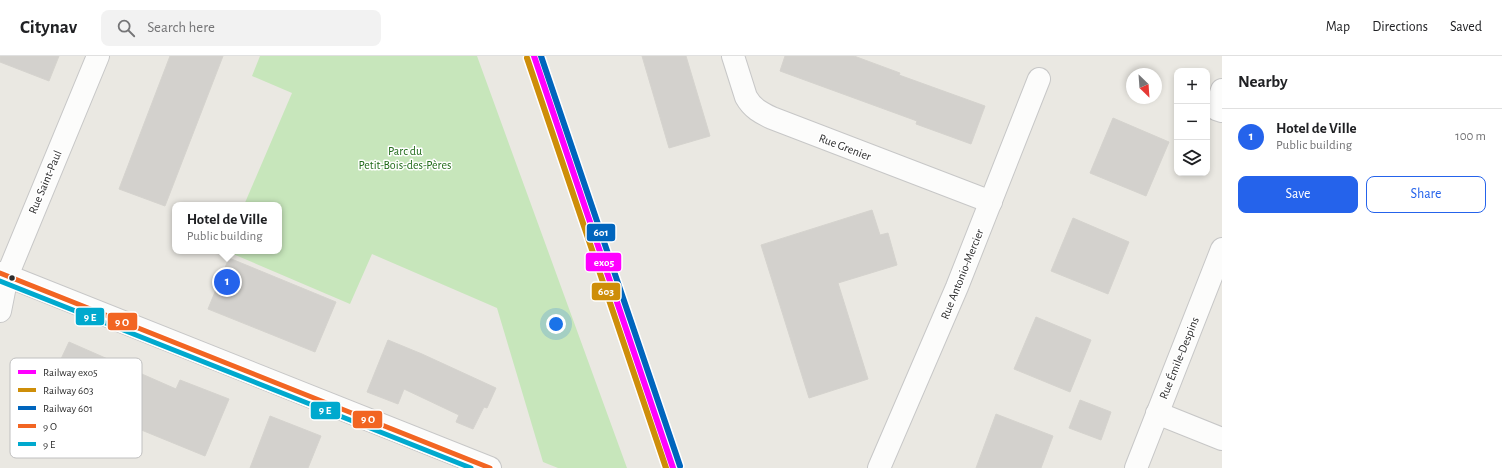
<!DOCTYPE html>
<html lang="en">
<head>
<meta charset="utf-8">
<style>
  body { margin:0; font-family:"Alegreya Sans",sans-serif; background:#f2f2f2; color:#202124 }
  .controls { position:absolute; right:12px; top:12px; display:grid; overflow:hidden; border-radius:8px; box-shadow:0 2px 6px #0003 }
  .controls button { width:36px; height:36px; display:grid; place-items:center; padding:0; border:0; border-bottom:1px solid #e0e0e0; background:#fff; color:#202124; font:20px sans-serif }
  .compass { position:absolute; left:1126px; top:12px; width:36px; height:36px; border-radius:50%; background:#fff; box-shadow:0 2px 6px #0003; rotate:155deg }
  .you { position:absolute; left:556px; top:268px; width:14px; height:14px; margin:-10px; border:3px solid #fff; border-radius:50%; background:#1a73e8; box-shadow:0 0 0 6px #1a73e833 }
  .badge { display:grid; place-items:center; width:26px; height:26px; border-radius:50%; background:#2563eb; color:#fff; font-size:13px; font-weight:700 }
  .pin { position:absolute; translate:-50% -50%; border:2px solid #fff; box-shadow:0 1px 4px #0006 }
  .popup { position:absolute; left:172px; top:146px; width:110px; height:52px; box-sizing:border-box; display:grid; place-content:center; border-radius:8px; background:#fff; filter:drop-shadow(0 1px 3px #0005); font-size:13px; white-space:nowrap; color:#757577 }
  .popup b { font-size:15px; color:#202124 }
  .popup::after { content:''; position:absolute; left:50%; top:100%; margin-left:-8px; border:8px solid transparent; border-top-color:#fff }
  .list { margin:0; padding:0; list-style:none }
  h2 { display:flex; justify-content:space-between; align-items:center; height:52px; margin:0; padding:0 16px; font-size:17px }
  h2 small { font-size:13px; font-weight:400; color:#757577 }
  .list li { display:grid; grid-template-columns:26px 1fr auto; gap:12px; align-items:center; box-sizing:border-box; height:56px; padding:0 16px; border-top:1px solid #e0e0e0 }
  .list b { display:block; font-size:15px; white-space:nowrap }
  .list p { margin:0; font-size:13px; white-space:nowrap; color:#757577 }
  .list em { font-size:13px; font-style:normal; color:#757577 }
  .actions { display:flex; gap:8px; padding:12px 16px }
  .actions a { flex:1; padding:9px 0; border:1px solid #2563eb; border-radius:8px; text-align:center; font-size:14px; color:#2563eb }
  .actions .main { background:#2563eb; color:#fff }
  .icon { flex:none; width:22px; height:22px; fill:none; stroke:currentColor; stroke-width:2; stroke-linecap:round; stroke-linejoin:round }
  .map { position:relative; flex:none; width:1222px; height:412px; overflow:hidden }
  header { display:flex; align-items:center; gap:24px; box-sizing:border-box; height:56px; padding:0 20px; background:#fff; border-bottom:1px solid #e0e0e0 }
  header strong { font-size:19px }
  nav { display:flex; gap:22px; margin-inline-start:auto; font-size:14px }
  .search { width:280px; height:36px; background:#f2f2f2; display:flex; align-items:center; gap:10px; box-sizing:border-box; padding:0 14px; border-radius:8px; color:#757577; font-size:15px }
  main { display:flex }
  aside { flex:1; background:#fff }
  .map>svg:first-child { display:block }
</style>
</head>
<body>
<header>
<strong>Citynav</strong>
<div class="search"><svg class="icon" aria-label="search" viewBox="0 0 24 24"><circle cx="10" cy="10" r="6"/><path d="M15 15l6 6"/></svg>Search here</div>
<nav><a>Map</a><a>Directions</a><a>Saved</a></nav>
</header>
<main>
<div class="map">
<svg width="1222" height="412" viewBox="0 0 1222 412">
  <rect width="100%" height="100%" fill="#eae8e2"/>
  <path fill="#c7e6bb" d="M 260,0 L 477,0 L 627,412 L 558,412 L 543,406 L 497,252 L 372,198 L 350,248 L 226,195 L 279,195 L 279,149 L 244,149 L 292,37 L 252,20 Z"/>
  <g fill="#d3d1cd" stroke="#d5d3ce">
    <path d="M 0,0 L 59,0 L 49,25 L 0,6 Z"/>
    <path d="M 170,0 L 223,0 L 165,150 L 119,133 Z"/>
    <path d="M 642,0 L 686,0 L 710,80 L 669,92 Z"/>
    <path d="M 785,0 L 854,0 L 900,17 L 899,19 L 985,50 L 971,88 L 916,68 L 917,65 L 780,15 Z"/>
    <path d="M 1113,62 L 1169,86 L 1146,140 L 1090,117 Z"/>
    <path d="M 872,154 L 880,179 L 888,177 L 897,209 L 838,227 L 868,323 L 809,342 L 761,189 Z"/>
    <path d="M 1073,162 L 1129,186 L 1108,238 L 1051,215 Z"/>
    <path d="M 229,202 L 336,246 L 315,296 L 208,253 Z"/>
    <path d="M 1036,261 L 1091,284 L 1070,336 L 1014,313 Z"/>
    <path d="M 388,284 L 422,298 L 496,332 L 487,352 L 484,351 L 473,373 L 456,366 L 459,359 L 404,333 L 398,348 L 367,336 Z"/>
    <path d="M 69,286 L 176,333 L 180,324 L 229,343 L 205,400 L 46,335 Z"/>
    <path d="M 1080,344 L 1111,356 L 1101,384 L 1069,372 Z"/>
    <path d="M 996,358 L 1053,380 L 1041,412 L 976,412 Z"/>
    <path d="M 270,360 L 321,380 L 308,412 L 250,412 Z"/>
  </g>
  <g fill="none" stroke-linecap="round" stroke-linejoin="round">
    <defs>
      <g id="minor">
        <path d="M 733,0 L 746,41 C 752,52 761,57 772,62 L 991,146"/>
        <path d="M 1222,34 L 1216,53 L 1222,55"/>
        <path d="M 0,217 L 490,412"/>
        <path d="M 0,255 L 7,220 L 98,0"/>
        <path d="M 1157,357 L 1222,383"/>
        <path d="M 879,412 L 957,231 L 1039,23"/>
        <path d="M 1136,412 L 1222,193"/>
      </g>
    </defs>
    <use href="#minor" stroke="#c7c7c7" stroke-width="24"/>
    <use href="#minor" stroke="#fcfcfb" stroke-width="22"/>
    <defs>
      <path id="bus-1" d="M 0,217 L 490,412"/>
      <path id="bus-2" d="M 0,225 L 471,412"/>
    </defs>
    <use href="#bus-1" stroke="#fff" stroke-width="8"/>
    <use href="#bus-2" stroke="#fff" stroke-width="8"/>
    <use href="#bus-1" stroke="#f26522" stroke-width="5"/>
    <use href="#bus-2" stroke="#00a9ce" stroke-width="5"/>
    <defs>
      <path id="rail-1" d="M 534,0 L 673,412"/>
      <path id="rail-2" d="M 527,2 L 666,412"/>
      <path id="rail-3" d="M 541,0 L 680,410"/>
    </defs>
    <use href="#rail-1" stroke="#fff" stroke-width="9"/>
    <use href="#rail-2" stroke="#fff" stroke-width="9"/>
    <use href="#rail-3" stroke="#fff" stroke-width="9"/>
    <use href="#rail-1" stroke="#f0f" stroke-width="6"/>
    <use href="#rail-2" stroke="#ce8e09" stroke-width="6"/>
    <use href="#rail-3" stroke="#0065bd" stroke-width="6"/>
  </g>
  <circle fill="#2c2c2c" stroke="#fff" stroke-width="1.5" cx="12" cy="222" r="3.5"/>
  <g text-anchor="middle" stroke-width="3" stroke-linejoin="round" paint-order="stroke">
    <g font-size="12" fill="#2c2c2c" stroke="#fff">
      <text transform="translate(845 91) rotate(21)" y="4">Rue Grenier</text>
      <text transform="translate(45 126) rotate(-67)" y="4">Rue Saint-Paul</text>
      <text transform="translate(962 218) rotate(-68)" y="4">Rue Antonio-Mercier</text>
      <text transform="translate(1179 302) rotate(-68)" y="4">Rue Émile-Despins</text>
    </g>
    <g font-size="12" fill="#216b1a" stroke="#fff">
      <text x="405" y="99">Parc du<tspan x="405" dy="14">Petit-Bois-des-Pères</tspan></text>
    </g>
  </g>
  <rect x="10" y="302" width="132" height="100" rx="6" fill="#fff" stroke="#c0c0c0" stroke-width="1"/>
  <rect x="18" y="314" width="18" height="4" fill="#f0f"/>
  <rect x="18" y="332" width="18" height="4" fill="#ce8e09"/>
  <rect x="18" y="350" width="18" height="4" fill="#0065bd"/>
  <rect x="18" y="368" width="18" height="4" fill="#f26522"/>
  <rect x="18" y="386" width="18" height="4" fill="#00a9ce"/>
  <g font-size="11" fill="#2c2c2c">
    <text x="43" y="320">Railway exo5</text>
    <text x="43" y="338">Railway 603</text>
    <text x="43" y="356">Railway 601</text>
    <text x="43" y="374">9 O</text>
    <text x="43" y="392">9 E</text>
  </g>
  <g stroke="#fff" stroke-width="1.5">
    <rect x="586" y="167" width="30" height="19" rx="4" fill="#0065bd"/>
    <rect x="585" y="196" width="37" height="20" rx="4" fill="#f0f"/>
    <rect x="591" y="226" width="30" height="19" rx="4" fill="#ce8e09"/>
    <rect x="75" y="251" width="30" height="19" rx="4" fill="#00a9ce"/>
    <rect x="107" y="256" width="31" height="19" rx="4" fill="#f26522"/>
    <rect x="310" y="345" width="31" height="19" rx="4" fill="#00a9ce"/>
    <rect x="352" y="354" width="31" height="19" rx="4" fill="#f26522"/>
  </g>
  <g font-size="11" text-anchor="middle" font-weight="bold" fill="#fff">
    <text x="601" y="180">601</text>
    <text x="604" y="210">exo5</text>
    <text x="606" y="239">603</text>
    <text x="90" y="265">9 E</text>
    <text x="122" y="270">9 O</text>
    <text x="325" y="358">9 E</text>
    <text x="368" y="367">9 O</text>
  </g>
</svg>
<div class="controls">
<button>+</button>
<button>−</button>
<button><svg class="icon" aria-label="layers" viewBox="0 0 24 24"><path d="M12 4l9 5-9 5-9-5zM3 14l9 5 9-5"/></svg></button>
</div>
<svg class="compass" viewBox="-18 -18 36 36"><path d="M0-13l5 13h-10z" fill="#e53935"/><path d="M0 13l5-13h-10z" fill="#757577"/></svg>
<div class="you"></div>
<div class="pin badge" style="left:227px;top:226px">1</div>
<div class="popup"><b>Hotel de Ville</b>Public building</div>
</div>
<aside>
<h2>Nearby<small></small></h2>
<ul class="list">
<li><span class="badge">1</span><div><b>Hotel de Ville</b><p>Public building</p></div><em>100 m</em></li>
</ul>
<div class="actions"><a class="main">Save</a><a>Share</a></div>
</aside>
</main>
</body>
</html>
